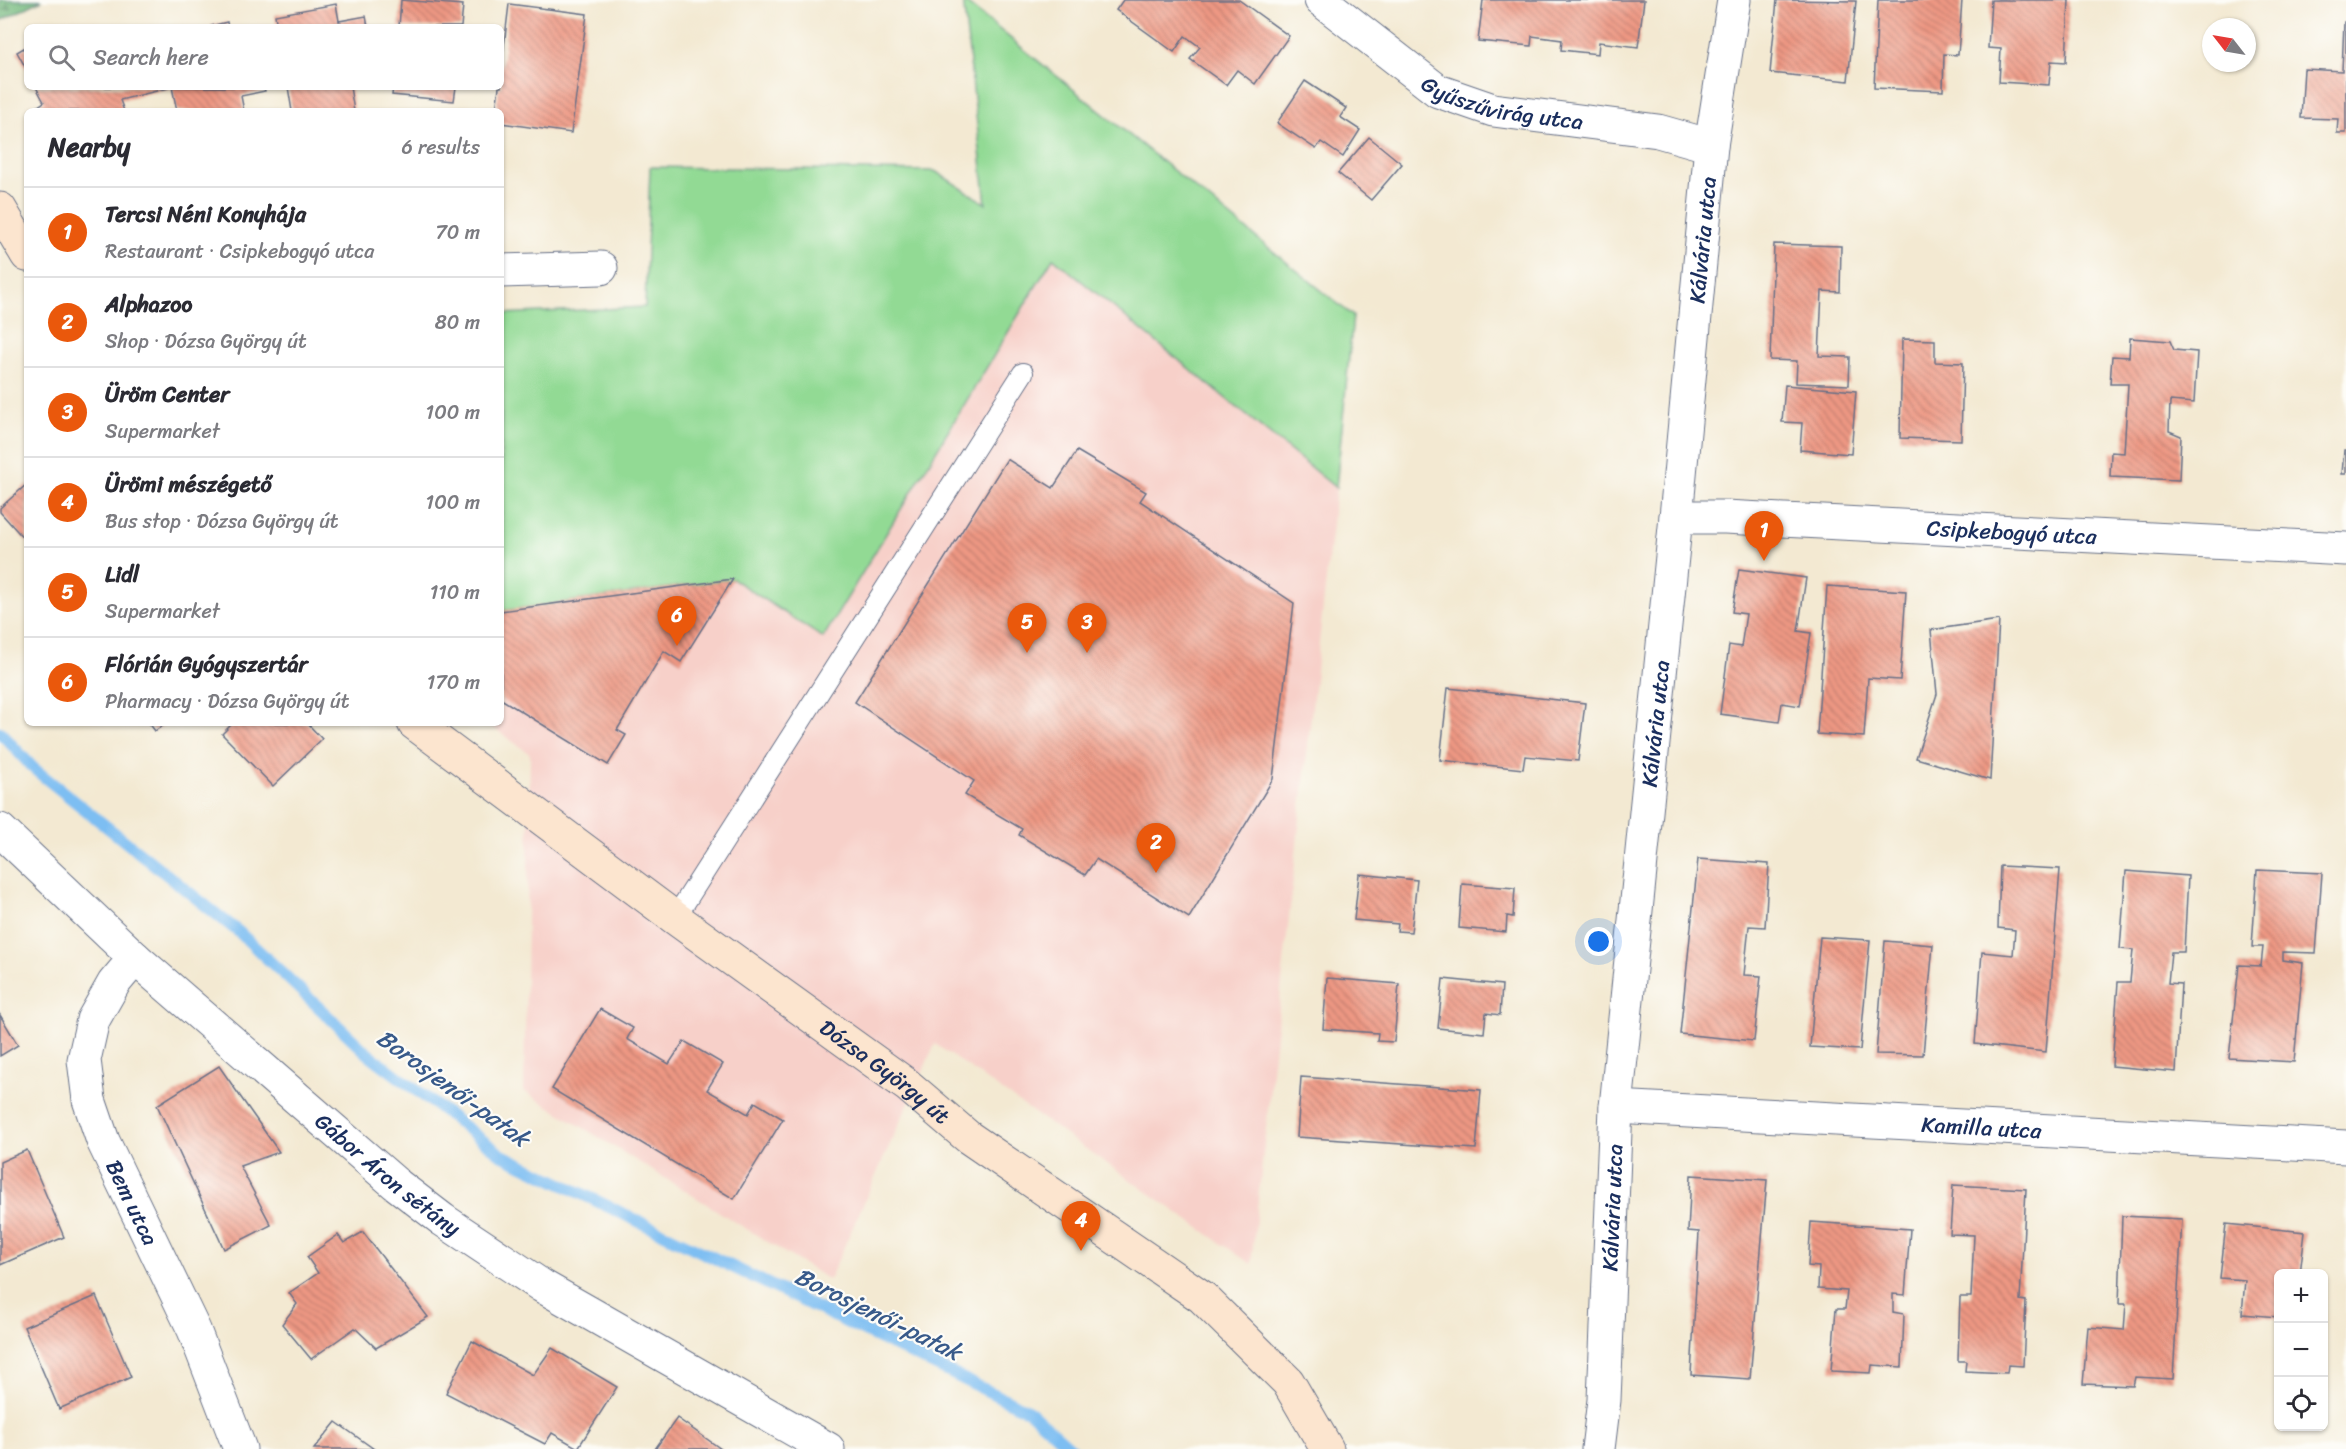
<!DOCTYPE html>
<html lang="en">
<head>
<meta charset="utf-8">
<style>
  body { margin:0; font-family:Sriracha,sans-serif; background:#f7f7f7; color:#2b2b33 }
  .controls { position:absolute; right:18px; bottom:18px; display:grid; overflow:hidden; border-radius:9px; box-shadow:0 2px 4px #0004 }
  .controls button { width:54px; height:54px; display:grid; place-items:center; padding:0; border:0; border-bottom:2px solid #e1e1e2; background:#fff; color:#2b2b33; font:30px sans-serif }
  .compass { position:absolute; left:2202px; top:18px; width:54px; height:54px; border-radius:50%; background:#fff; box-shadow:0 2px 4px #0004; rotate:301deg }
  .you { position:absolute; left:1599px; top:942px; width:21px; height:21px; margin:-15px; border:4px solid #fff; border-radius:50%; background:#1a73e8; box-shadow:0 0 0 9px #1a73e833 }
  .badge { display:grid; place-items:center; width:39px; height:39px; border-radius:50%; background:#ea580c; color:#fff; font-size:20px; font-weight:700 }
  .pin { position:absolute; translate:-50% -50px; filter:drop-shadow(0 2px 3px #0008) }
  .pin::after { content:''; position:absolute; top:32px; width:21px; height:18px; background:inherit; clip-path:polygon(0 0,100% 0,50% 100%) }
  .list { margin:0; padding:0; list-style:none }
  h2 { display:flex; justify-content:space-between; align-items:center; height:78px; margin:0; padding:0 24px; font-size:26px }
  h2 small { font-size:20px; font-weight:400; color:#7c7c81 }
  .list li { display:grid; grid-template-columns:39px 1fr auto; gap:18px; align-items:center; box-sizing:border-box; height:90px; padding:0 24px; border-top:2px solid #e1e1e2 }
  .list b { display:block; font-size:22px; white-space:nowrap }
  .list p { margin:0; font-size:20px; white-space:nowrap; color:#7c7c81 }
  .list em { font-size:20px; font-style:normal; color:#7c7c81 }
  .icon { flex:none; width:33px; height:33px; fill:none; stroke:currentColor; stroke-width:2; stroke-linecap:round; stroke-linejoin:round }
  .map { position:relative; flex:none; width:2346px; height:1449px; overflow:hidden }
  .search { position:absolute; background:#fff; box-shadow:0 2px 4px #0004; left:24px; top:24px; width:480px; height:66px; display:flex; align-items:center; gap:15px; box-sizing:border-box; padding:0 21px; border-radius:9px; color:#7c7c81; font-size:22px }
  .panel { position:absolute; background:#fff; box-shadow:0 2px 4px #0004; left:24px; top:108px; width:480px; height:618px; border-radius:9px }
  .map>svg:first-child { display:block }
</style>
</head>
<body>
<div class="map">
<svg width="2346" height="1449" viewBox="0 0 2346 1449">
  <defs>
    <pattern id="forest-firs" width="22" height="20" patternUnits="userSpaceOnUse" patternTransform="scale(1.5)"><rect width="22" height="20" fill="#75ba7e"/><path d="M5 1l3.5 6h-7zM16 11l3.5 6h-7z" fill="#5f986a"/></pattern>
    <pattern id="building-back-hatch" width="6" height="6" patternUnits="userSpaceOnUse" patternTransform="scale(1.5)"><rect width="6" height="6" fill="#ee9883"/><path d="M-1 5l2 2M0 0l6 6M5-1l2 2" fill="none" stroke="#c07c6e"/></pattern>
  </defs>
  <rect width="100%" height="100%" fill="#fdfcf7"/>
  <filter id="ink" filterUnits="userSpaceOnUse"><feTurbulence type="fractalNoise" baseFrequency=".0167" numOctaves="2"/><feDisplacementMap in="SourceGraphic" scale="12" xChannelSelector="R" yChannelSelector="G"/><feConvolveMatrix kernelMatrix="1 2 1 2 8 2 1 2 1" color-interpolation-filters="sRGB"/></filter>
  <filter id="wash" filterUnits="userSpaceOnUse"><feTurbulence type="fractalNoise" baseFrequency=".008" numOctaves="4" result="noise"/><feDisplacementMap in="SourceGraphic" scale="24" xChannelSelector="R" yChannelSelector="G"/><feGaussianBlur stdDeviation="1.35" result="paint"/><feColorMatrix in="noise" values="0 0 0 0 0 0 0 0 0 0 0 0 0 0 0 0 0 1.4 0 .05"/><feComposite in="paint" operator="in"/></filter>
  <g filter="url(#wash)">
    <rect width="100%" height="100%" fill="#f3e9d2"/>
    <path fill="#f7d0c9" d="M 1053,258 L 1336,488 L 1251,1264 L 935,1044 L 829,1280 L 524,1091 L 530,754 L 487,723 L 501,723 L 501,611 L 733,579 L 823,638 Z"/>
    <path fill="#92da94" stroke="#568479" stroke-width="1.5" d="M 963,0 L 1353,316 L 1336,488 L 1053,258 L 823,638 L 733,579 L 501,611 L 501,314 L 645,307 L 650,167 L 935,171 L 986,204 Z"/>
    <path fill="url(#forest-firs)" stroke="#48746e" stroke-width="1.5" d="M 0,0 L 42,0 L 0,21 Z"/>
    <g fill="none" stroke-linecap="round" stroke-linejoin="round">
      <path stroke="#7dbef2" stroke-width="12" d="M 0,732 L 33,768 L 240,933 L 367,1053 L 502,1155 L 1029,1411 L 1072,1449"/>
    </g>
    <g id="blocks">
      <g fill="url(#building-back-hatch)">
        <path d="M 401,0 L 463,5 L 461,27 L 399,27 Z"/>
        <path d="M 1123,0 L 1239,0 L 1289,36 L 1255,84 L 1237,70 L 1226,85 L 1190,59 L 1200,47 L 1185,36 L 1174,52 L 1116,10 Z"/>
        <path d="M 1483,0 L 1644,0 L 1638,47 L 1599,42 L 1598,54 L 1561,50 L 1562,40 L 1532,36 L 1531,46 L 1478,41 Z"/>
        <path d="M 1777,0 L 1856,1 L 1848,81 L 1770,73 Z"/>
        <path d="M 1878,0 L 1962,0 L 1958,55 L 1944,54 L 1943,91 L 1874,88 Z"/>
        <path d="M 1991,0 L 2069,0 L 2066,62 L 2051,61 L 2049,85 L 1999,82 L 2001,49 L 1988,48 Z"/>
        <path d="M 336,4 L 339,21 L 366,16 L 368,27 L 277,27 L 275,15 Z"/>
        <path d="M 509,4 L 587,14 L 571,133 L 501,123 L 501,111 L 496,111 L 499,87 L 501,87 L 501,71 Z"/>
        <path d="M 227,22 L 228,27 L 211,27 L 211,26 Z"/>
        <path d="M 2344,22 L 2346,22 L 2346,133 L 2337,133 L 2338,119 L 2301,118 L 2304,69 L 2342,71 Z"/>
        <path d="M 27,46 L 27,70 L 17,52 Z"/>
        <path d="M 1305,81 L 1346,108 L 1340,117 L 1360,130 L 1343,157 L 1321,142 L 1316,149 L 1277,123 Z"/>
        <path d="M 36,87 L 169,87 L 169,88 L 120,100 L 124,111 L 31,111 L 44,102 Z"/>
        <path d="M 172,87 L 264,87 L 265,91 L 241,96 L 244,111 L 177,111 Z"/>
        <path d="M 288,87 L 350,87 L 354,111 L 292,111 Z"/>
        <path d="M 393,87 L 456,87 L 454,101 L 392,95 Z"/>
        <path d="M 1369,137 L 1402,164 L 1371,200 L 1338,173 Z"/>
        <path d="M 1774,244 L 1841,246 L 1840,292 L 1822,291 L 1819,356 L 1850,357 L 1849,385 L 1796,383 L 1797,361 L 1770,360 Z"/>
        <path d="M 2130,338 L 2170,341 L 2174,350 L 2197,352 L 2194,403 L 2170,401 L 2169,431 L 2181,436 L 2179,480 L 2110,477 L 2111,452 L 2124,453 L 2128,384 L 2110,384 L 2112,356 L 2129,357 Z"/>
        <path d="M 1902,339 L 1935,340 L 1935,362 L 1963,363 L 1961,440 L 1900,438 Z"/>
        <path d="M 1785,385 L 1856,391 L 1851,454 L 1800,450 L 1802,423 L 1782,422 Z"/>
        <path d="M 2344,450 L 2346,450 L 2346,474 L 2342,474 Z"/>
        <path d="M 1077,451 L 1146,492 L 1140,501 L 1294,603 L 1273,779 L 1189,918 L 1096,859 L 1085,875 L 1019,835 L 1022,829 L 965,795 L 974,781 L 855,702 L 1007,459 L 1053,488 Z"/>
        <path d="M 27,484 L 27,542 L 0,512 L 0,508 Z"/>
        <path d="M 1739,569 L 1806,578 L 1798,631 L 1811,633 L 1800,706 L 1782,703 L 1779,722 L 1720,714 L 1729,645 L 1741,647 L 1746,614 L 1732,612 Z"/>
        <path d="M 733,579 L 681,662 L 664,651 L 617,730 L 626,735 L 608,765 L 501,699 L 501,611 Z"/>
        <path d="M 1827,586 L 1906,591 L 1900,680 L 1868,678 L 1864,737 L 1817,734 Z"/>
        <path d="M 1999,620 L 1990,780 L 1916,758 L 1937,694 L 1931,630 Z"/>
        <path d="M 1448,688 L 1585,703 L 1578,761 L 1525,756 L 1523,769 L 1440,760 Z"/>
        <path d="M 149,723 L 166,723 L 155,731 Z"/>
        <path d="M 233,723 L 307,723 L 322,739 L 273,786 L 222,734 Z"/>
        <path d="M 1698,859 L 1769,864 L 1765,927 L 1749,926 L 1744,975 L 1761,976 L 1754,1041 L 1680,1034 Z"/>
        <path d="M 2000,866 L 2060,869 L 2046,1052 L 1975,1044 L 1982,952 L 2013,955 L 2015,930 L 1998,928 Z"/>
        <path d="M 2257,870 L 2322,873 L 2316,953 L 2283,952 L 2283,960 L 2303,963 L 2294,1062 L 2229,1058 L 2239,965 L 2261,966 L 2263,947 L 2252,947 Z"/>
        <path d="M 2126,871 L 2188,876 L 2184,952 L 2171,952 L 2168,983 L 2181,984 L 2176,1072 L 2112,1066 L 2118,982 L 2130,982 L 2133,950 L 2120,949 Z"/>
        <path d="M 1359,874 L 1417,880 L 1411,932 L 1397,931 L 1398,924 L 1354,920 Z"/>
        <path d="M 1462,884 L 1515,888 L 1513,917 L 1507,916 L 1506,932 L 1459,928 Z"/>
        <path d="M 1820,937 L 1870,940 L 1860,1050 L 1810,1047 Z"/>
        <path d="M 1885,941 L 1933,945 L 1923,1055 L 1876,1054 Z"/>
        <path d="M 1327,978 L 1399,984 L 1394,1042 L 1377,1041 L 1378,1033 L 1323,1029 Z"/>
        <path d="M 1443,979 L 1502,985 L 1500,1015 L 1486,1013 L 1484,1033 L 1438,1028 Z"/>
        <path d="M 600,1009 L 633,1028 L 627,1039 L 669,1064 L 684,1041 L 723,1064 L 707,1090 L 748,1114 L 755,1102 L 783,1119 L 734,1199 L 552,1089 Z"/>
        <path d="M 0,1015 L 18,1045 L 0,1056 Z"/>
        <path d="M 219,1066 L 279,1152 L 240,1166 L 271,1225 L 224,1249 L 157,1105 Z"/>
        <path d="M 1301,1077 L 1481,1090 L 1476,1149 L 1297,1137 Z"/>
        <path d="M 27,1150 L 64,1237 L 0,1265 L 0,1162 Z"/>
        <path d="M 1691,1175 L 1767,1180 L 1750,1379 L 1691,1375 L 1699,1232 L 1688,1231 Z"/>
        <path d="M 1953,1185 L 2026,1189 L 2020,1300 L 2026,1301 L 2023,1366 L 2008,1365 L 2007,1373 L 1965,1371 L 1966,1361 L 1958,1361 L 1960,1297 L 1971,1297 L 1974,1235 L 1950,1234 Z"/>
        <path d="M 2122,1216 L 2182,1219 L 2173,1379 L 2135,1377 L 2133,1386 L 2083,1384 L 2088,1327 L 2124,1330 L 2126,1304 L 2119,1304 Z"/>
        <path d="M 1811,1222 L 1910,1229 L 1905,1295 L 1893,1294 L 1893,1312 L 1904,1314 L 1902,1367 L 1872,1365 L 1871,1373 L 1831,1371 L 1836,1309 L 1845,1309 L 1847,1291 L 1818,1289 L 1819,1267 L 1808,1266 Z"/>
        <path d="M 2226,1224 L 2305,1232 L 2300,1274 L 2278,1274 L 2278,1317 L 2242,1314 L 2245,1280 L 2220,1278 Z"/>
        <path d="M 363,1232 L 428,1317 L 376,1348 L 355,1328 L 311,1359 L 282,1324 L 297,1304 L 289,1293 L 318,1273 L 307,1257 L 338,1235 L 344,1243 Z"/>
        <path d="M 96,1296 L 131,1377 L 59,1409 L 24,1327 Z"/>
        <path d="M 472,1341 L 533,1375 L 552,1348 L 617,1387 L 578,1448 L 552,1433 L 545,1444 L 446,1393 Z"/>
        <path d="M 677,1418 L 721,1449 L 655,1449 Z"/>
        <path d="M 336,1422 L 374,1449 L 314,1449 Z"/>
      </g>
    </g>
  </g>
  <g filter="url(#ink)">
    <use href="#blocks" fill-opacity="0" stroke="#677087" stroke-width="1.5"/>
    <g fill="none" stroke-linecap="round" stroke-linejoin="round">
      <defs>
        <path id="service" d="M 675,918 L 1023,373"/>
        <g id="minor">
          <path id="s1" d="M 1321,0 L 1438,91 L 1493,110 L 1658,131 L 1711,146"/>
          <path d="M 501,271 L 601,268"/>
          <path id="s2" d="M 1676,517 L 1725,517 L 2346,549"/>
          <path id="s3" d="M 0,830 L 135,958 L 396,1184 L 443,1220 L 542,1286 L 828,1449"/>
          <path id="s4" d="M 135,958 L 114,983 L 93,1020 L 84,1060 L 89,1100 L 103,1141 L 194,1330 L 240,1449"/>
          <path id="s5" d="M 1616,1107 L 2346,1147"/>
          <path id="s6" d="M 1598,1449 L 1604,1400 L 1616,1107 L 1676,517 L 1711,146 L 1734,0"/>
        </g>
        <g id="secondary">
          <path d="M 0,209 L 27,255"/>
          <path id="s7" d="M 414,723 L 675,918 L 907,1085 L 968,1137 L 1202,1297 L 1288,1382 L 1327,1449"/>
        </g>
      </defs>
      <use href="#service" stroke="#677087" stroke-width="22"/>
      <use href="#minor" stroke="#677087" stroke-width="35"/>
      <use href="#secondary" stroke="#677087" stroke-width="35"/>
      <use href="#service" stroke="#fff" stroke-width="20"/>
      <use href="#minor" stroke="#fff" stroke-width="33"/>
      <use href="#secondary" stroke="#fce5cf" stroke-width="33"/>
    </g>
  </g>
  <g text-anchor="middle" stroke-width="4.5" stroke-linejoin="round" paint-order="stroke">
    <g font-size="22" fill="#1b2f5e" stroke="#fdfcf7">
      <text dy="8" stroke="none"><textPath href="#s1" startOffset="214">Gyűszűvirág utca</textPath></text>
      <text dy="8" stroke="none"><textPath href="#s6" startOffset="1214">Kálvária utca</textPath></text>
      <text dy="8" stroke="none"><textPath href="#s2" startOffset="336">Csipkebogyó utca</textPath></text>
      <text dy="8" stroke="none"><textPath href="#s6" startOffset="728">Kálvária utca</textPath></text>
      <text dy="8" stroke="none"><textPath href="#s7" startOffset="586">Dózsa György út</textPath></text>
      <text dy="8" stroke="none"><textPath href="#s5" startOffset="366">Kamilla utca</textPath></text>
      <text dy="8" stroke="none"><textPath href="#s3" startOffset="519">Gábor Áron sétány</textPath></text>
      <text dy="8" stroke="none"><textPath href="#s4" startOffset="268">Bem utca</textPath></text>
      <text dy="8" stroke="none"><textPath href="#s6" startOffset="242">Kálvária utca</textPath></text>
    </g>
    <g font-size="24" font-style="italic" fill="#385a8a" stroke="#fdfcf7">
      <text transform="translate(453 1088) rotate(36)" y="8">Borosjenői-patak</text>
      <text transform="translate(878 1314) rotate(26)" y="8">Borosjenői-patak</text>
    </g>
  </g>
</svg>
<div class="controls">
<button>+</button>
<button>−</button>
<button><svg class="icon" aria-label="locate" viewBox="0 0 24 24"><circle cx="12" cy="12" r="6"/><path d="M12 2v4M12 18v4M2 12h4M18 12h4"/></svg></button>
</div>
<svg class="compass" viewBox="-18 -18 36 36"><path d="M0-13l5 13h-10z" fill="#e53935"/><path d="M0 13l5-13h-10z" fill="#7c7c81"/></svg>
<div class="you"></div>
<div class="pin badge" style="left:1764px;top:561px">1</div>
<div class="pin badge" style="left:1156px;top:873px">2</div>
<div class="pin badge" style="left:1087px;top:653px">3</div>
<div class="pin badge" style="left:1081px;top:1251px">4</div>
<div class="pin badge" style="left:1027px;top:653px">5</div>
<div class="pin badge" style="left:677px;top:646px">6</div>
<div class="search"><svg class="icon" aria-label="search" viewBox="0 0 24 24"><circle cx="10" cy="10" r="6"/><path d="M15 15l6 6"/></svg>Search here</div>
<section class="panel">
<h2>Nearby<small>6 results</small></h2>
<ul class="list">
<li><span class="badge">1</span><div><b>Tercsi Néni Konyhája</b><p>Restaurant · Csipkebogyó utca</p></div><em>70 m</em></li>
<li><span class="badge">2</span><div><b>Alphazoo</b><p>Shop · Dózsa György út</p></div><em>80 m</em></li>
<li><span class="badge">3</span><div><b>Üröm Center</b><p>Supermarket</p></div><em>100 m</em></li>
<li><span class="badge">4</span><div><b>Ürömi mészégető</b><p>Bus stop · Dózsa György út</p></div><em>100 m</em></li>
<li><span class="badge">5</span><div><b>Lidl</b><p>Supermarket</p></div><em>110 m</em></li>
<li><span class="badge">6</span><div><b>Flórián Gyógyszertár</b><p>Pharmacy · Dózsa György út</p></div><em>170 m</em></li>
</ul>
</section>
</div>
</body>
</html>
